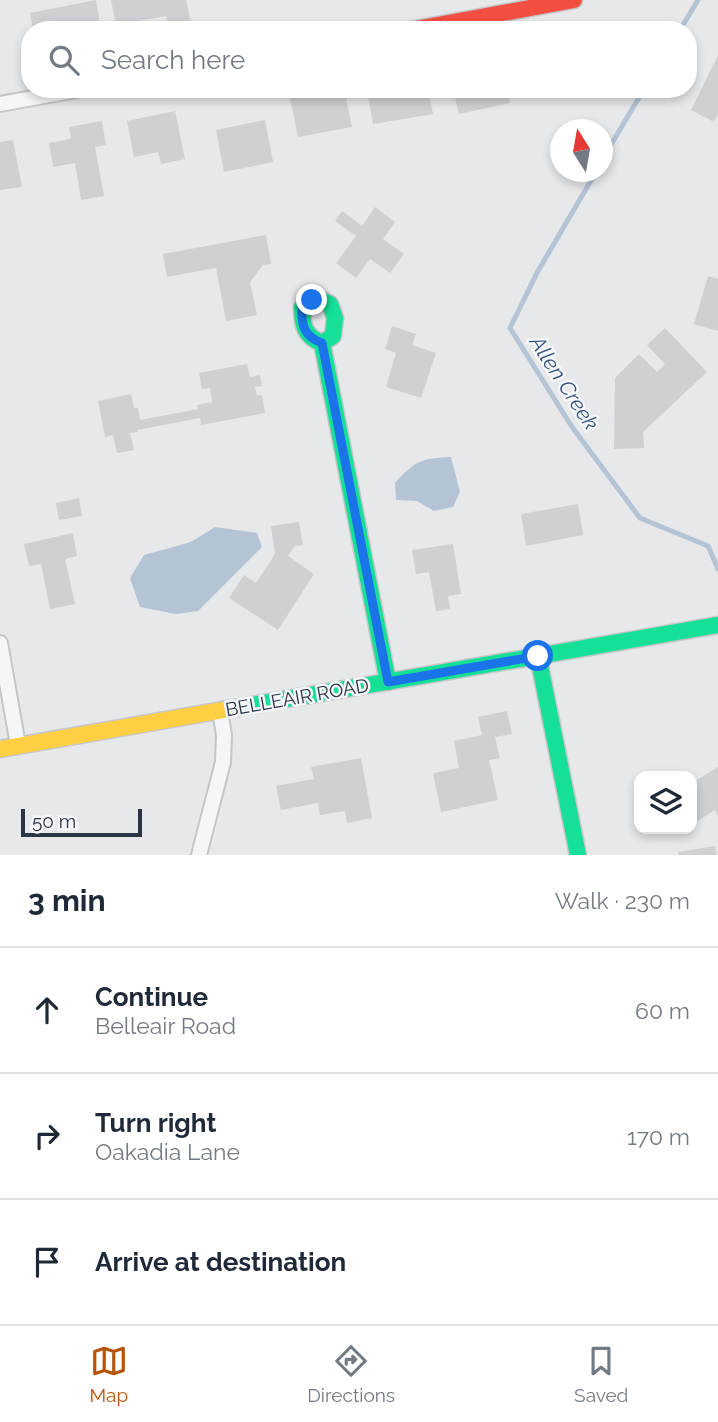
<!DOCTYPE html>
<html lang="en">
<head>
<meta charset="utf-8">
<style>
  body { margin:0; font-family:Raleway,sans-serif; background:#f6f6f7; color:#1f2937 }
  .controls { position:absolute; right:21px; bottom:21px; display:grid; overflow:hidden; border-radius:14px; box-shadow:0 4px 10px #0003 }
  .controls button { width:63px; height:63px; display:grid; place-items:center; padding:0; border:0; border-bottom:2px solid #e0e1e3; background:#fff; color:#1f2937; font:35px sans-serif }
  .compass { position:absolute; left:550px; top:119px; width:63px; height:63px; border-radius:50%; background:#fff; box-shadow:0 4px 10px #0003; rotate:349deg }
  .scale { position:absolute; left:21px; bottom:18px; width:121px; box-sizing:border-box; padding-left:7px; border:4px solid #2b3445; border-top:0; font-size:19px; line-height:24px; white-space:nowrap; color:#2b3445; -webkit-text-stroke:5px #f4f6f9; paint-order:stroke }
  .stop { position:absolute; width:21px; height:21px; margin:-16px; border:5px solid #1a73e8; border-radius:50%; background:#fff }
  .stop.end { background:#1a73e8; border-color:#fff; box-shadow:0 2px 7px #0008 }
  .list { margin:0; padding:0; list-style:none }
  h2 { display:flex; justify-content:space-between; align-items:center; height:91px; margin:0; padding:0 28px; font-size:30px }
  h2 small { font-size:23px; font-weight:400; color:#747a83 }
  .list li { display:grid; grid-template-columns:46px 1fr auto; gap:21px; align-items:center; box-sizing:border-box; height:126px; padding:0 28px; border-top:2px solid #e0e1e3 }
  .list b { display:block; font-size:26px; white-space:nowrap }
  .list p { margin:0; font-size:23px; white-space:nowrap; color:#747a83 }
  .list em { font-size:23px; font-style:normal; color:#747a83 }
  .icon { flex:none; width:38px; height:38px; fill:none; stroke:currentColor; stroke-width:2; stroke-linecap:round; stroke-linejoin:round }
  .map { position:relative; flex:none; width:718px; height:855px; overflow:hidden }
  .search { position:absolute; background:#fff; box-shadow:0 4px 10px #0003; left:21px; right:21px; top:21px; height:77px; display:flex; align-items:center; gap:18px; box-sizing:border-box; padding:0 24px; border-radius:28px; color:#747a83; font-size:26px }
  .sheet { height:469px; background:#fff }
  nav { display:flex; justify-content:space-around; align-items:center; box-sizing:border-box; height:98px; border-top:2px solid #e0e1e3; background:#fff; font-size:19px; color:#747a83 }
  nav a { display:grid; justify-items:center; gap:4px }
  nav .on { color:#b45309 }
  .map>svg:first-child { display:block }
</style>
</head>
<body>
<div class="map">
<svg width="718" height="855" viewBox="0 0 718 855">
  <rect width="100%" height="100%" fill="#e6e8ea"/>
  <g fill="#b4c4d5">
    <path d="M 451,457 L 460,492 L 453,507 L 434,511 L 417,501 L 396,500 L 395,483 C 415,461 421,458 451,457 Z"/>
    <path d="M 215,527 L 257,533 L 262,547 L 198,611 L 176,614 L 140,607 L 130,578 L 144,555 L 191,542 Z"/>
  </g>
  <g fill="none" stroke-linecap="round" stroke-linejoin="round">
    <g stroke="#b4c4d5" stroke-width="5">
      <path d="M 680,30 L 698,0"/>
      <path d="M 602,160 L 644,89"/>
      <path d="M 596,172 L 538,271 L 510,328 L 572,427 L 640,518 L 708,546 L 718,569"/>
    </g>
  </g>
  <g fill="#ced0d3">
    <path d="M 96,0 L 101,29 L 33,30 L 30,13 Z"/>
    <path d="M 111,0 L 186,0 L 192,28 L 169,30 L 166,16 L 116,25 Z"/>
    <path d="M 718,55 L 718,114 L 714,122 L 691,110 Z"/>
    <path d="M 307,89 L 344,89 L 352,127 L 298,137 L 289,93 Z"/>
    <path d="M 367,89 L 428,89 L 433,114 L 373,124 Z"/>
    <path d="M 453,89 L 507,89 L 510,103 L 459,114 Z"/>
    <path d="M 175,111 L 185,159 L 161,164 L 158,152 L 134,157 L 127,121 Z"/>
    <path d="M 265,120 L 273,162 L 224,172 L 216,130 Z"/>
    <path d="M 102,121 L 106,145 L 95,147 L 104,196 L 81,200 L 75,163 L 53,167 L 49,143 L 71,139 L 69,127 Z"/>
    <path d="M 13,140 L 22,187 L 0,190 L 0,142 Z"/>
    <path d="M 375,207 L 395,222 L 383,239 L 404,254 L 390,273 L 370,259 L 356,278 L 336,263 L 356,236 L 335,221 L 342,211 L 362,226 Z"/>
    <path d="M 266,235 L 271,264 L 263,265 L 250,282 L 257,315 L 226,321 L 216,268 L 167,277 L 163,254 Z"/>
    <path d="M 708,276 L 718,279 L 718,331 L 694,324 Z"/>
    <path d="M 392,326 L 416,334 L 412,345 L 436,353 L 421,398 L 386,387 L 396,353 L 385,349 Z"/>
    <path d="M 665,328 L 707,372 L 643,432 L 644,448 L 614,449 L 615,378 L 639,354 L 657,372 L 665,364 L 647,345 Z"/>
    <path d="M 247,364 L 250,377 L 260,375 L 262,386 L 255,387 L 257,396 L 262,395 L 265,413 L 201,425 L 200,418 L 137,430 L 138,432 L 130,433 L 134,450 L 117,453 L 113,435 L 105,437 L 98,401 L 131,394 L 134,408 L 138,408 L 140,420 L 198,409 L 197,405 L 212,402 L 210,388 L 202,389 L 199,373 Z"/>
    <path d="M 79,498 L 82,516 L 59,520 L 56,503 Z"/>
    <path d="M 578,504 L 583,535 L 526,546 L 521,514 Z"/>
    <path d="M 299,522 L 303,545 L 295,546 L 288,556 L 314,574 L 278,630 L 229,598 L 244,575 L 256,583 L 275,554 L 271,526 Z"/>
    <path d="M 73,533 L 77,556 L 65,559 L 75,604 L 50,609 L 41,564 L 29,566 L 24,544 Z"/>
    <path d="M 453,544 L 461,594 L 448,596 L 450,609 L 436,611 L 429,572 L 416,574 L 412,550 Z"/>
    <path d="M 507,711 L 512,734 L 495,737 L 500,758 L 489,760 L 498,800 L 441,812 L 433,773 L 459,768 L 454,741 L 482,735 L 478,717 Z"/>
    <path d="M 361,758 L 372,818 L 347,823 L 345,811 L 320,815 L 318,803 L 281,810 L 276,786 L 314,779 L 311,767 Z"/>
    <path d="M 718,767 L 718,816 L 715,810 L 693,824 L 692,783 Z"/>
    <path d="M 715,846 L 717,855 L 679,855 L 678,852 Z"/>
  </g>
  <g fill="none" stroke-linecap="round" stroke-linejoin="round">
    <defs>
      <g id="street">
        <path d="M 0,104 L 82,89"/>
        <path d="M 0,643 L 18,745"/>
        <path d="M 199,855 L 223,762 L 224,735 L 220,711"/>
      </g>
      <g id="fast">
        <path d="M 322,343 C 305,337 302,325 302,308 L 319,299 L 330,304 L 335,318 L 333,336 L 322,343 L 388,682"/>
        <path d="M 538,656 L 578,855"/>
        <path d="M 223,710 L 718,625"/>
      </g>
      <path id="slow" d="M 0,749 L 223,710"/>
      <path id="jam" d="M 410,30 L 574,0"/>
    </defs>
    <use href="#street" stroke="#c4c6c8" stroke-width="18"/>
    <use href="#fast" stroke="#c4c6c8" stroke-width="19"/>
    <use href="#slow" stroke="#c4c6c8" stroke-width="19"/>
    <use href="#jam" stroke="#c4c6c8" stroke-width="19"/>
    <use href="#street" stroke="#f5f6f7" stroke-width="14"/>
    <use href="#fast" stroke="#16e098" stroke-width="16"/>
    <use href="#slow" stroke="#ffcf43" stroke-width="16"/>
    <use href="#jam" stroke="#f24e42" stroke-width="16"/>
  </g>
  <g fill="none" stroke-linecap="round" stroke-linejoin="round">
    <path stroke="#1a73e8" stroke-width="9" d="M 312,300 L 302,309 C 301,326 305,337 322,343 L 388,682 L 538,656"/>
  </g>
  <g text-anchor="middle" stroke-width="5" stroke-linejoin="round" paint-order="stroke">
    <g font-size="19" fill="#2b3445" stroke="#f4f6f9">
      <text transform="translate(297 697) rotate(-10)" y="7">BELLEAIR ROAD</text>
    </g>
    <g font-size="21" font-style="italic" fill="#34527a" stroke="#f4f6f9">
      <text transform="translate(564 383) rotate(57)" y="7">Allen Creek</text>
    </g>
  </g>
</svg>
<div class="controls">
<button><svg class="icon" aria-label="layers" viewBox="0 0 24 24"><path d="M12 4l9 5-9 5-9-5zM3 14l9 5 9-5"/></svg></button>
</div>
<svg class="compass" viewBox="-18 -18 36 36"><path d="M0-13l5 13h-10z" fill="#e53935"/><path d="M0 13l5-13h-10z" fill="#747a83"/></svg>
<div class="scale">50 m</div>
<div class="stop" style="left:538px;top:656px"></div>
<div class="stop end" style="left:312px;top:300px"></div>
<div class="search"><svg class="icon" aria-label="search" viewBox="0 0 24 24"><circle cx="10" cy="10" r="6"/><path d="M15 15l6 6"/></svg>Search here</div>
</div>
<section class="sheet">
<h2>3 min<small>Walk · 230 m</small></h2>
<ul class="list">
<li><svg class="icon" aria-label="ahead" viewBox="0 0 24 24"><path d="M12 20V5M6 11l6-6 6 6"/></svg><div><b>Continue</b><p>Belleair Road</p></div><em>60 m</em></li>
<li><svg class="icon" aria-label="right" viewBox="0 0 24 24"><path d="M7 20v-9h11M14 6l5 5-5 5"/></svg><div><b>Turn right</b><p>Oakadia Lane</p></div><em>170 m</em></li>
<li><svg class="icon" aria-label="arrive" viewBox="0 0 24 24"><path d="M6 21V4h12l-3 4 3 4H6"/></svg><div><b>Arrive at destination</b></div></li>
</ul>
</section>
<nav>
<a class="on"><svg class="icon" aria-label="map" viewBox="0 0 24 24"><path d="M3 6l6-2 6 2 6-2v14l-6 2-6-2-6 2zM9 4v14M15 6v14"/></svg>Map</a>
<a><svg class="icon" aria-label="directions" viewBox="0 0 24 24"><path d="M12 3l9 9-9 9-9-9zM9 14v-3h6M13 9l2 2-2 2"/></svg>Directions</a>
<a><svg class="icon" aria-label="saved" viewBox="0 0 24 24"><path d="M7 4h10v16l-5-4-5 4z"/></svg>Saved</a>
</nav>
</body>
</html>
